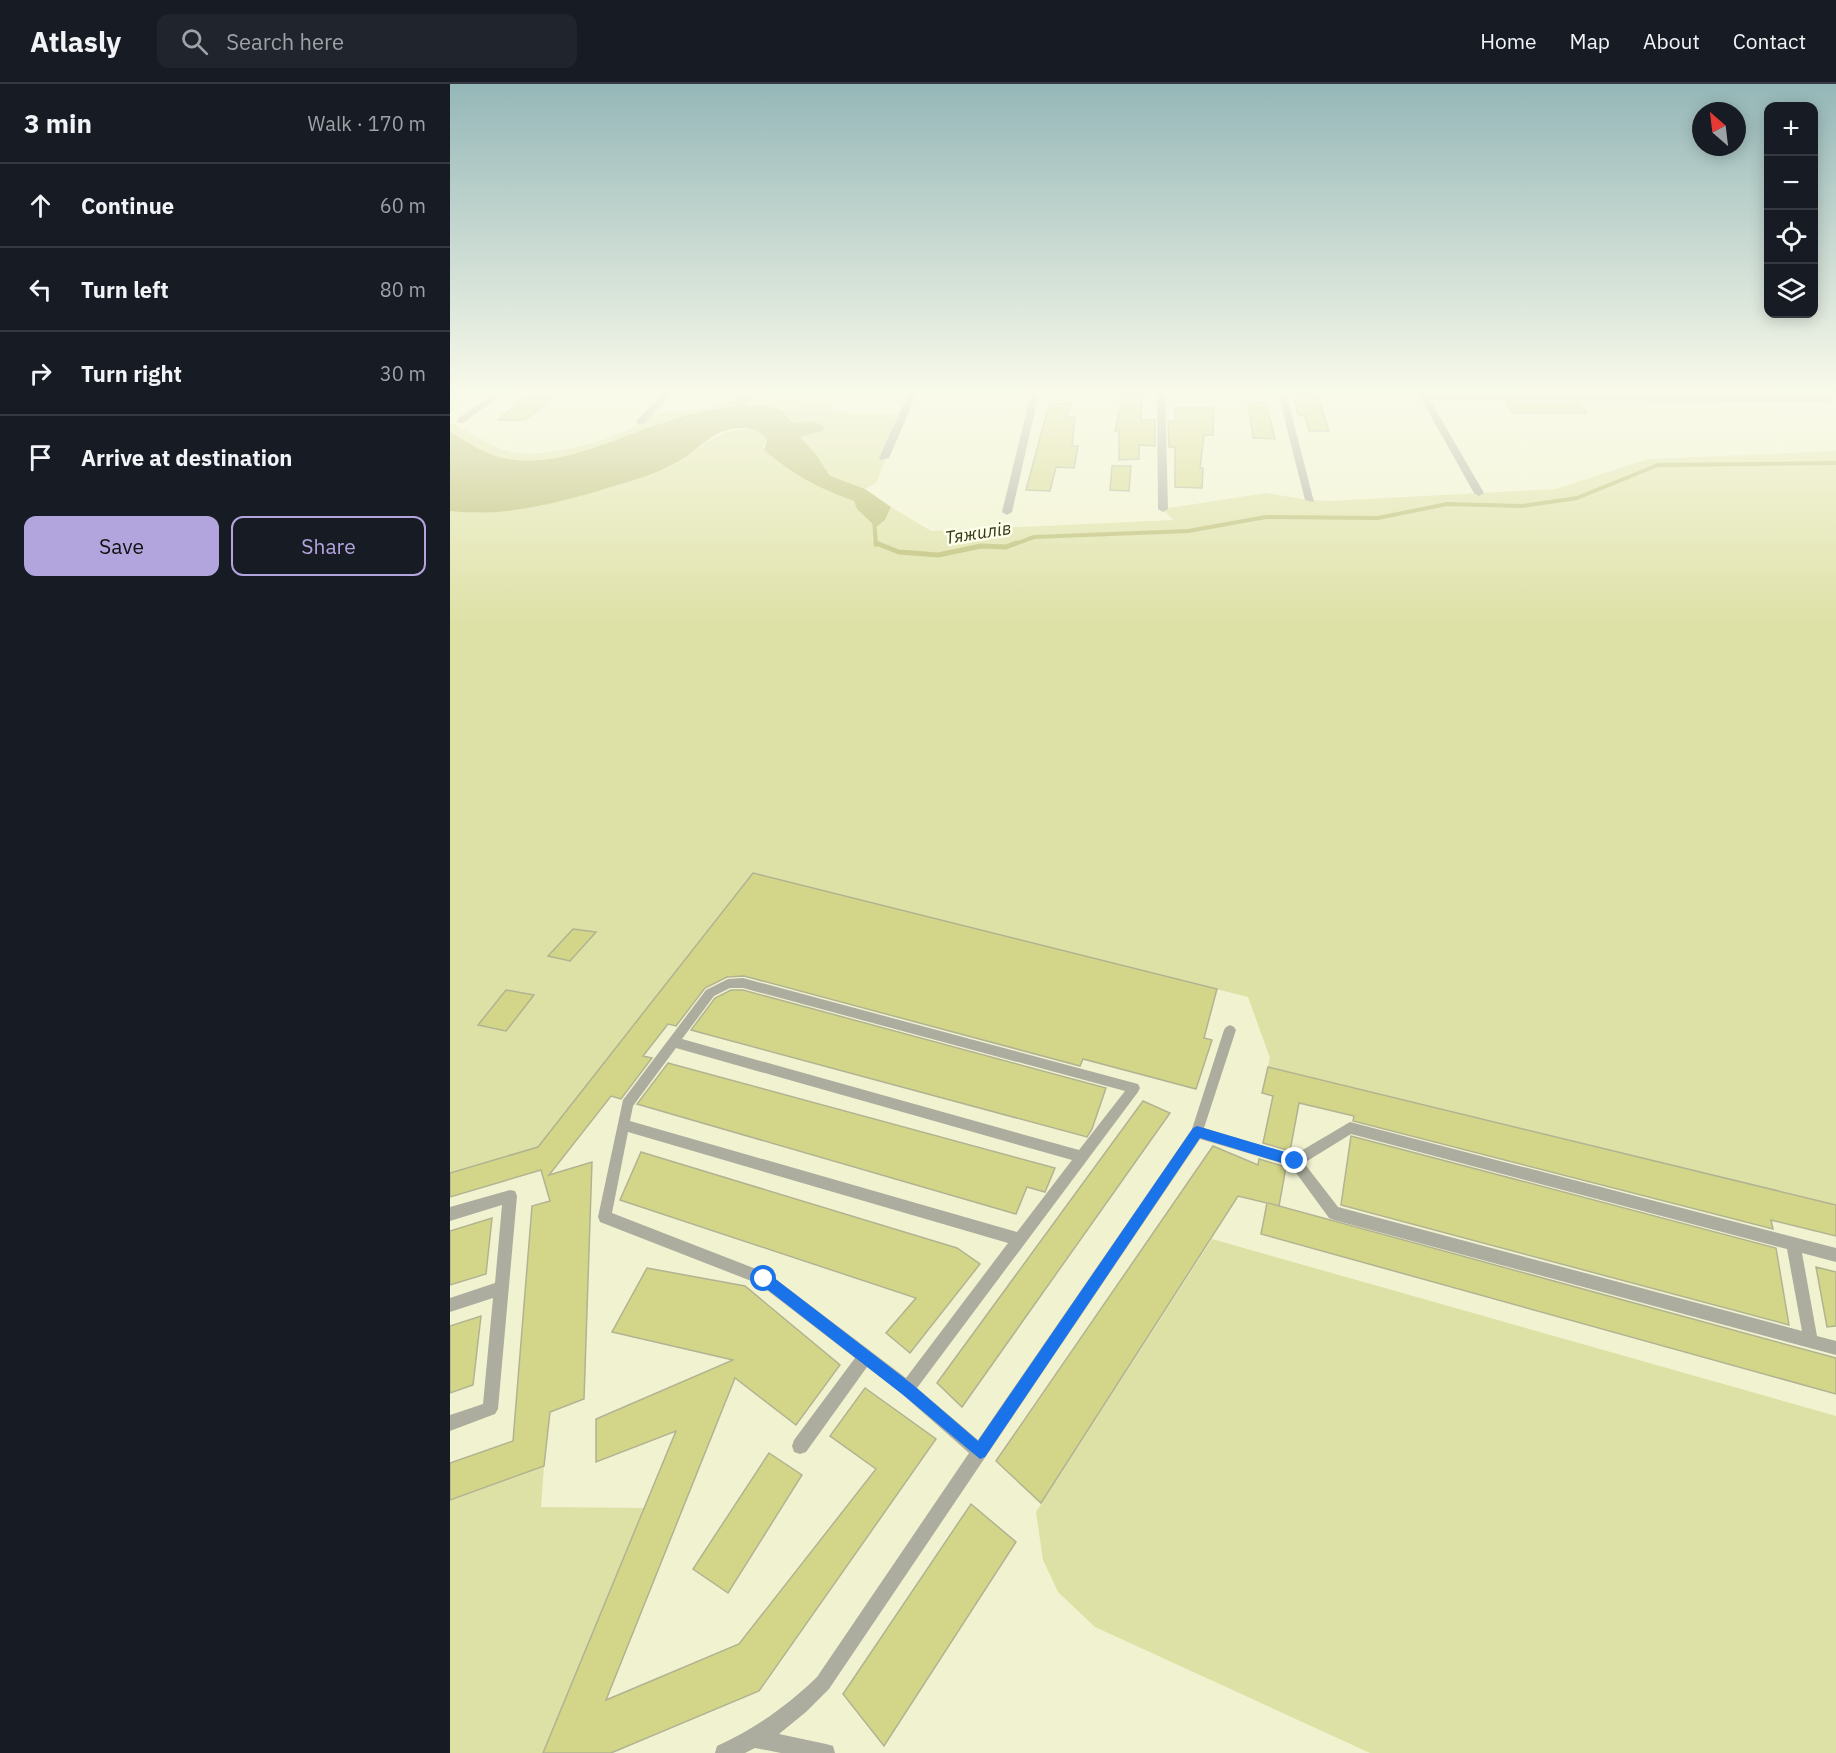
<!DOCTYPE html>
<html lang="en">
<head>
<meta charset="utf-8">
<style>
  body { margin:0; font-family:"IBM Plex Sans",sans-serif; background:#20242c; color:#f1f3f6 }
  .controls { position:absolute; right:18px; top:18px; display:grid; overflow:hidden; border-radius:12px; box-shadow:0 3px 15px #0003 }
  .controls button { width:54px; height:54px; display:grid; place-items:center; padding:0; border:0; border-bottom:2px solid #363941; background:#171b24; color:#f1f3f6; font:30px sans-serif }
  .compass { position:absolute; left:1242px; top:18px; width:54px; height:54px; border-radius:50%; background:#171b24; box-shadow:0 3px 15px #0003; rotate:332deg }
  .stop { position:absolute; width:18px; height:18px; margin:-14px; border:4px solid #1a73e8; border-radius:50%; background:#fff }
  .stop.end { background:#1a73e8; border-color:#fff; box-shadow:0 2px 6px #0008 }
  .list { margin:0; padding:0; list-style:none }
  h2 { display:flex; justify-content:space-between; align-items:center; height:78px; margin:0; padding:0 24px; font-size:26px }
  h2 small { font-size:20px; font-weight:400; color:#9ea1a6 }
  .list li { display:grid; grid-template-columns:39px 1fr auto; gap:18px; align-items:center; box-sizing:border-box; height:84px; padding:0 24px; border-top:2px solid #363941 }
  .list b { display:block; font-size:22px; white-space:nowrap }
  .list em { font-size:20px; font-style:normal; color:#9ea1a6 }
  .actions { display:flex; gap:12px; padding:18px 24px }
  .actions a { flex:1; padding:14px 0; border:2px solid #b2a5dd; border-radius:12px; text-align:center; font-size:21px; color:#b2a5dd }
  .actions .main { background:#b2a5dd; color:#111 }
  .icon { flex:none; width:33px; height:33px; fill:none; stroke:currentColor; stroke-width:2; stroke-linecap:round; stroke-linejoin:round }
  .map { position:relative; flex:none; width:1386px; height:1669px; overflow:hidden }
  header { display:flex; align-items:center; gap:36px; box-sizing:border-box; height:84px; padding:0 30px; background:#171b24; border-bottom:2px solid #363941 }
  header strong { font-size:28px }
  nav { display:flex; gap:33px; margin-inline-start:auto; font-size:21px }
  .search { width:420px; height:54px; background:#20242c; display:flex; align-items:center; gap:15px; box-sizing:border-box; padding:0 21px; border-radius:12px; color:#9ea1a6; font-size:22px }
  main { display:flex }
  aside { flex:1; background:#171b24 }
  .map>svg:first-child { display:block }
</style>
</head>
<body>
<header>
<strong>Atlasly</strong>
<div class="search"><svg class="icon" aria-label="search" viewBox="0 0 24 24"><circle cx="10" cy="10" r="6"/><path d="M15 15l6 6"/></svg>Search here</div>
<nav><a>Home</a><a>Map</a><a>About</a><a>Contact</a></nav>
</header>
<main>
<aside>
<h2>3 min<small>Walk · 170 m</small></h2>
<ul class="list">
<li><svg class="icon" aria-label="ahead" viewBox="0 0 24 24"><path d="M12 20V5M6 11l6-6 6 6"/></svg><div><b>Continue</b></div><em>60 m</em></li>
<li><svg class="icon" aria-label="left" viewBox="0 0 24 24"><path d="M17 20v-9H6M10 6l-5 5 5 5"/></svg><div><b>Turn left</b></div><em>80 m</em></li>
<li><svg class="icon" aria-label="right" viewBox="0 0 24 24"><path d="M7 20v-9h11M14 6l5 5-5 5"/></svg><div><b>Turn right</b></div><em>30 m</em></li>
<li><svg class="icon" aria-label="arrive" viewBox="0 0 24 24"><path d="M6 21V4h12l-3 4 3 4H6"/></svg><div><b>Arrive at destination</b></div></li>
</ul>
<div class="actions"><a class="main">Save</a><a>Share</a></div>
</aside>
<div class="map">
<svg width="1386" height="1669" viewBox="0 0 1386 1669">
  <rect width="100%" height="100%" fill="#f1f3d0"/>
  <g fill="#dee1a6">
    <path d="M 0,309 L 44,309 L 25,311 L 0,329 Z"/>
    <path d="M 298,313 L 376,320 L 398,329 L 453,331 L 426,399 L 415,405 L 380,393 L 365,369 L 350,353 L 373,347 L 343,339 L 338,331 C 310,330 273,325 247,329 C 182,340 117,392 48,373 C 32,369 15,356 0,348 L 0,338 C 18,347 38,361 57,367 C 90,376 152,359 182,344 C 187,341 191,335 196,333 C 213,326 236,328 255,324 C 270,321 283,314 298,313 Z"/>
    <path d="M 292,345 C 303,345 310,345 317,356 L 313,363 C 342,396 366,397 402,416 C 413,422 424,430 435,436 L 441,423 L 481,447 L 723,436 L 713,425 L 816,409 L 860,416 L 880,417 L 1106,405 L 1198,375 L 1386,367 L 1386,1121 L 818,983 L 820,974 L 798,913 L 303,789 L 88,1063 L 0,1089 L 0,427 C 52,433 100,421 149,406 C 172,400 194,394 215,385 C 242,372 262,348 292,345 Z"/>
    <path d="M 762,1155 L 1386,1332 L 1386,1669 L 920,1669 L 645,1543 L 608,1508 L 593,1476 L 586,1428 Z"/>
    <path d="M 94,1382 L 91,1423 L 196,1424 L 93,1669 L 0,1669 L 0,1416 Z"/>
  </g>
  <path fill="#b9bb6f" d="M 313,321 L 331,326 L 343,339 L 362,337 L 375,343 L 373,347 L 350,353 L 365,369 L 380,392 L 415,405 L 441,423 L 435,436 L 426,443 L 407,425 L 404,417 C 370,405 341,390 314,366 L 317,356 C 308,341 286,342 271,348 C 255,355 239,373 222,381 C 199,393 173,399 148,407 C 99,421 52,433 0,427 L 0,348 C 15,356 32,369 49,373 C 107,388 165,353 218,337 C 248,327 281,321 313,321 Z"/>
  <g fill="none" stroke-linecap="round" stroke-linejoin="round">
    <g stroke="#b9bb6f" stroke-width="4">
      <path d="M 424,436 L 426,461"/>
      <path d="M 562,461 L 584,453 L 738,447 L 816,433 L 928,434 L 997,420 L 1072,422 L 1127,414 L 1208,381 L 1386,379"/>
    </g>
    <path stroke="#b9bb6f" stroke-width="5" d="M 426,459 L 449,468 L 488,471 L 531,462 L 556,463 L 566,459"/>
  </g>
  <g fill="#d3d688" stroke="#b1b392" stroke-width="1.5">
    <path d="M 673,309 L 692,309 L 691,336 L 705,336 L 705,362 L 689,361 L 689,375 L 669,376 L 669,347 L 665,347 Z"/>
    <path d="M 842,309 L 867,310 L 879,347 L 859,347 L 855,332 L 848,331 Z"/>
    <path d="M 75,313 L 106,314 L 75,336 L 48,336 Z"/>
    <path d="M 798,318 L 816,318 L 825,355 L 803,354 Z"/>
    <path d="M 1056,319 L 1129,319 L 1137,329 L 1063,329 Z"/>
    <path d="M 599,320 L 621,320 L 617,333 L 625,333 L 622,362 L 628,362 L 624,384 L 606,383 L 600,407 L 576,406 Z"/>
    <path d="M 725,323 L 764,324 L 763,351 L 754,351 L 750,384 L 753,384 L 752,404 L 725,403 L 725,363 L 719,363 L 718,337 L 725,337 Z"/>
    <path d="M 662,382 L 681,382 L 679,407 L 660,406 Z"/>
    <path d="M 303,789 L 767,905 L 754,954 L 762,956 L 746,1005 L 633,975 L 630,982 L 294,892 L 277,893 L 255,904 L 226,942 L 218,940 L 193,972 L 202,974 L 171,1015 L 161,1012 L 99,1091 L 142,1078 L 134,1315 L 100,1328 L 94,1382 L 0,1416 L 0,1379 L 63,1357 L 82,1122 L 100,1117 L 91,1086 L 0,1113 L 0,1089 L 88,1063 Z"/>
    <path d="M 123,845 L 146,848 L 120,877 L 98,872 Z"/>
    <path d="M 56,906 L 84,911 L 56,947 L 28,941 Z"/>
    <path d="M 281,906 L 293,906 L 656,1004 L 642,1045 L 637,1053 L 241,946 L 265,914 Z"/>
    <path d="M 218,979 L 605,1084 L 595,1108 L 577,1103 L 566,1130 L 187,1020 Z"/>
    <path d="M 818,983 L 1386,1121 L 1386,1152 L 1321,1136 L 1323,1145 L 903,1037 L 904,1032 L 849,1019 L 840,1067 L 813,1059 L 823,1012 L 812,1009 Z"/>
    <path d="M 693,1017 L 720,1029 L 512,1323 L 487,1299 Z"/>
    <path d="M 901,1052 L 1326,1164 L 1339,1241 L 891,1121 Z"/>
    <path d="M 763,1062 L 808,1081 L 809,1075 L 836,1083 L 829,1122 L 818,1119 L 1386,1274 L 1386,1310 L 811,1150 L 817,1119 L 788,1112 L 591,1419 L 546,1377 Z"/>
    <path d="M 191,1068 L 507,1164 L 530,1180 L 460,1269 L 436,1249 L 466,1214 L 170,1116 Z"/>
    <path d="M 42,1134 L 36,1190 L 0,1201 L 0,1147 Z"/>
    <path d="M 1366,1183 L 1386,1188 L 1386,1242 L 1377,1243 Z"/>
    <path d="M 197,1184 L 295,1202 L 390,1281 L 346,1341 L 285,1294 L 156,1616 L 289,1560 L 426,1385 L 380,1352 L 415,1304 L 486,1355 L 309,1607 L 161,1669 L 93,1669 L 226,1347 L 146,1378 L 146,1335 L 283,1276 L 162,1248 Z"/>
    <path d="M 31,1232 L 23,1301 L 0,1309 L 0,1242 Z"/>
    <path d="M 319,1369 L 352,1391 L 278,1509 L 243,1485 Z"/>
    <path d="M 521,1420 L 566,1458 L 434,1662 L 393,1610 Z"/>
  </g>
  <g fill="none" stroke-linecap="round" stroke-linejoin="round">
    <g fill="#acad9f" fill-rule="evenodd">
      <path d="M 293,894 L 688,1000 L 690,1004 L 688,1008 L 467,1304 L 528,1356 L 742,1045 L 774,946 L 776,943 L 780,941 L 784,943 L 786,946 L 754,1044 L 844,1071 L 900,1038 L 1386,1164 L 1386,1178 L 1352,1169 L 1367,1252 L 1386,1257 L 1386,1271 L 884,1136 L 879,1134 L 841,1082 L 750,1055 L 379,1605 L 356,1628 L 329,1650 L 376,1660 L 383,1662 L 385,1669 L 331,1669 L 305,1664 L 295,1669 L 265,1669 L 267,1662 C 306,1644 337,1622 367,1593 L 519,1369 L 452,1310 L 417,1283 L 356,1368 L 350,1370 L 344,1368 L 342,1362 L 344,1356 L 405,1274 L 309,1200 L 150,1138 L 148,1133 L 173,1016 L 256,906 L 278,895 ZM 280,904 L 293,904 L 675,1007 L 629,1066 L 232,955 L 264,912 ZM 226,964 L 622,1076 L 567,1148 L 180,1037 L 183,1022 ZM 178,1048 L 558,1159 L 456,1294 L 319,1190 L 162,1129 ZM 901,1050 L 1337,1165 L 1352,1247 L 888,1123 L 854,1079 Z"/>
      <path d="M 60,1106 L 65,1107 L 67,1112 L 48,1325 L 45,1330 L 0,1347 L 0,1331 L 33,1320 L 43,1214 L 0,1228 L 0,1214 L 45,1199 L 52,1121 L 0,1137 L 0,1123 Z"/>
    </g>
    <g fill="#acad9f" fill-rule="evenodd">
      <path d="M 45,309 L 54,309 L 13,339 L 7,339 L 7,335 Z"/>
      <path d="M 214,309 L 223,309 L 193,340 L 187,340 L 187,336 Z"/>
      <path d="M 295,309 L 303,309 L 293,322 L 287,322 L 285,320 Z"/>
      <path d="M 459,309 L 467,309 L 439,374 L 430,376 L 429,374 Z"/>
      <path d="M 581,309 L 589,309 L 562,428 L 557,431 L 552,428 Z"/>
      <path d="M 707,309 L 715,309 L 718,425 L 713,428 L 708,425 Z"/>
      <path d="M 828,309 L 836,309 L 864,418 L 855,416 Z"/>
      <path d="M 968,309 L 1379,312 L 1383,315 L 1379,318 L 980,316 L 1034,409 L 1029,412 L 1024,409 Z"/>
    </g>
  </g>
  <linearGradient id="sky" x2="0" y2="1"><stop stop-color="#95b7b8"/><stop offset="0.57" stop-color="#f9faea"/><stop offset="1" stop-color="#f9faea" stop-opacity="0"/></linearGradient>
  <rect width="1386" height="542" fill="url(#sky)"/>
  <path fill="#1a73e8" d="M 747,1042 L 845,1071 L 851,1077 L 845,1083 L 750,1054 L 535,1373 L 530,1375 L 452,1310 L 309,1199 L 308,1195 L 309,1190 L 319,1190 L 462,1300 L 528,1357 L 743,1044 Z"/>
  <g text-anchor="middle" stroke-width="5" stroke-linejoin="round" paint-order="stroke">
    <g font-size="18" font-style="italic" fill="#363715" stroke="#fdffea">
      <text transform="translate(528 449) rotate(-9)" y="6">Тяжилів</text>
    </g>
  </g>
</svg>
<div class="controls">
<button>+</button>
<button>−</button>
<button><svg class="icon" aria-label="locate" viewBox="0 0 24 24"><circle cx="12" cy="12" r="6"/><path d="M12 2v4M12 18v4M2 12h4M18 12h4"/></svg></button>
<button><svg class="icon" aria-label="layers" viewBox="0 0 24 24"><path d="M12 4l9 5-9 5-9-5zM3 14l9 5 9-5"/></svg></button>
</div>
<svg class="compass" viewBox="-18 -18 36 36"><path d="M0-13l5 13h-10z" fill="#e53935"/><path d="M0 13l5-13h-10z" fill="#9ea1a6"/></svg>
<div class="stop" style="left:314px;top:1195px"></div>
<div class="stop end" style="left:845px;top:1077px"></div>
</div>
</main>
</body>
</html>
